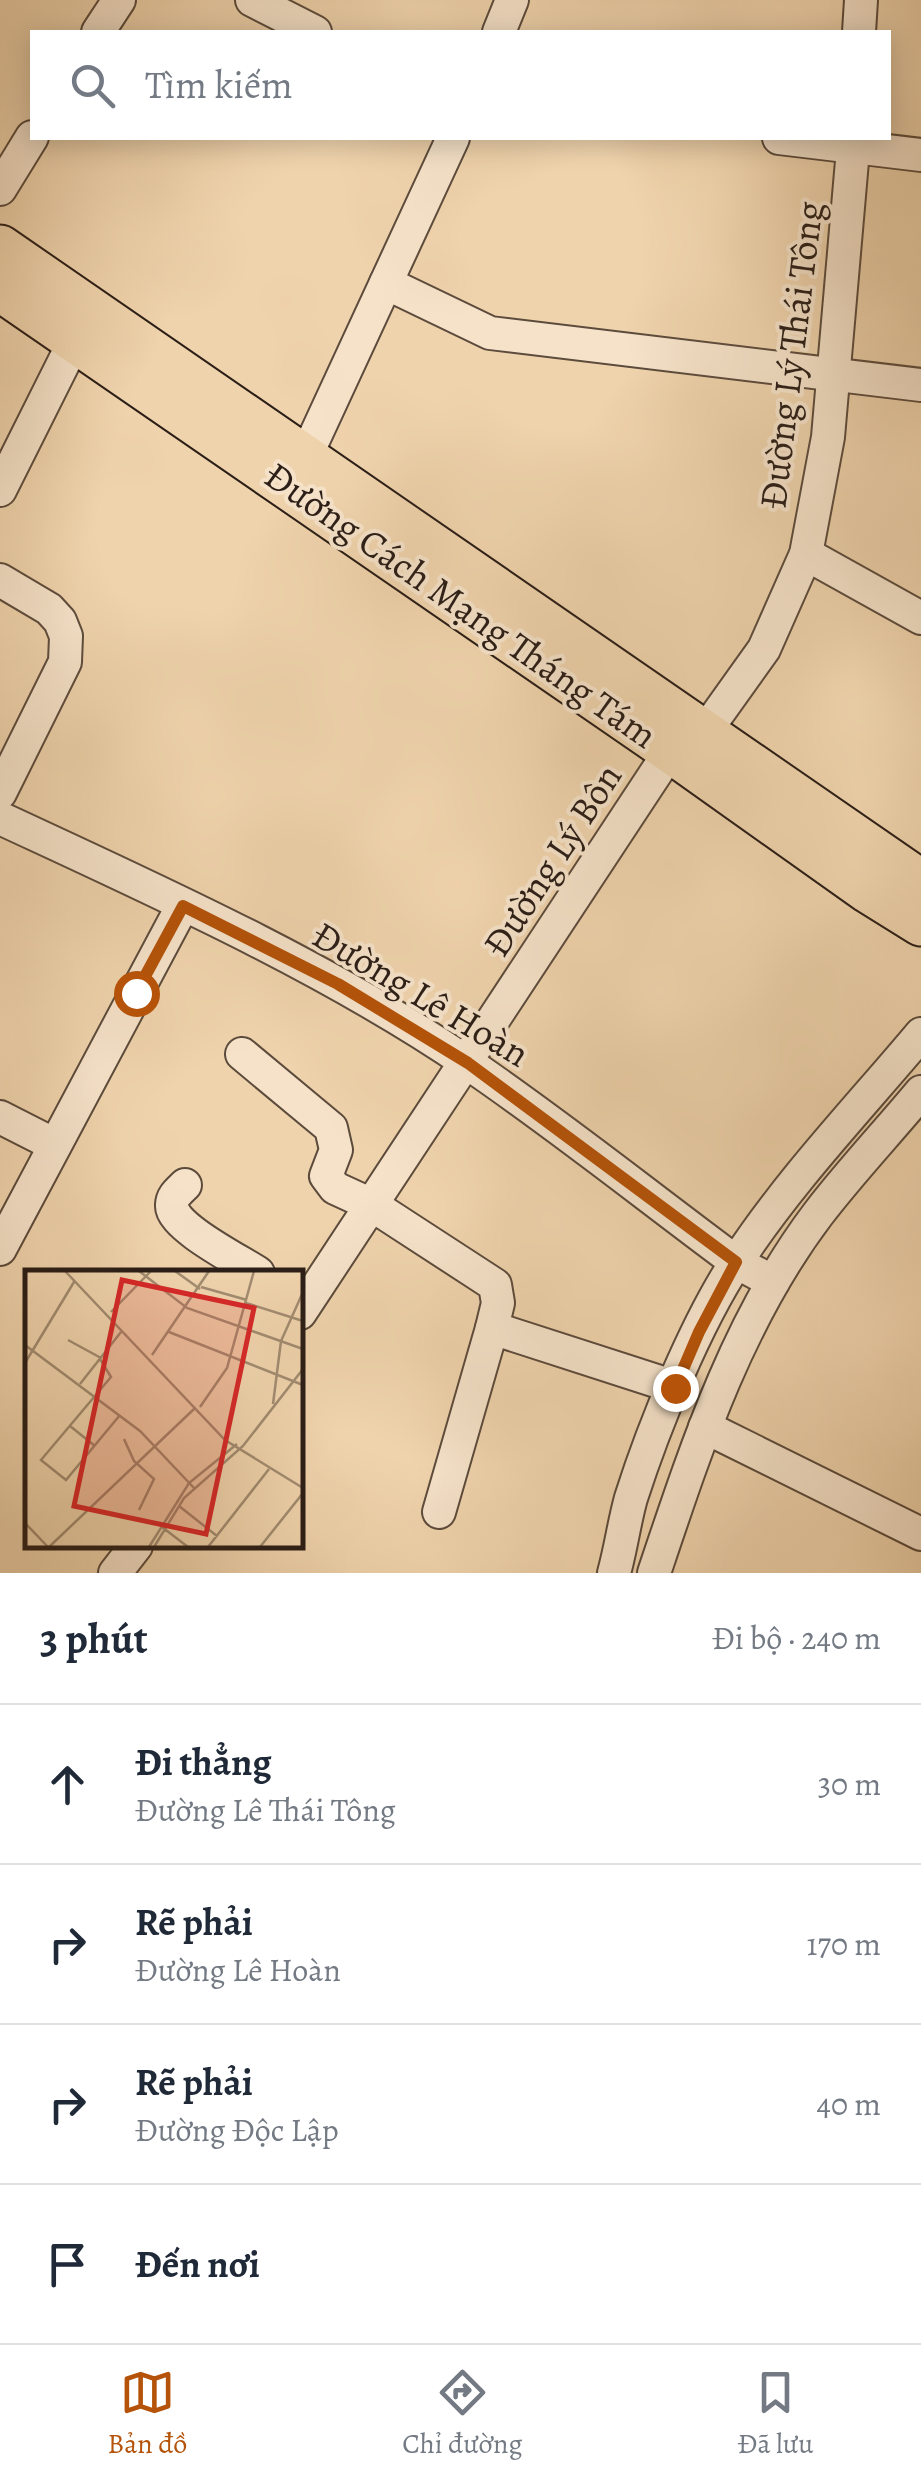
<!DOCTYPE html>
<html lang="vi">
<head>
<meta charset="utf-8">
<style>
  body { margin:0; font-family:Alegreya,serif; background:#f2f2f3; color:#1f2937 }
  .stop { position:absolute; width:30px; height:30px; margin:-22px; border:8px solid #b45309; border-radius:50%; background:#fff }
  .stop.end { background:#b45309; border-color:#fff; box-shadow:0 2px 10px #0008 }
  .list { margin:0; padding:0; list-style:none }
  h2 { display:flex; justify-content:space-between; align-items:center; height:130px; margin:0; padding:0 40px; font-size:42px }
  h2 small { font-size:32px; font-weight:400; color:#747a83 }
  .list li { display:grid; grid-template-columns:65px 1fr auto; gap:30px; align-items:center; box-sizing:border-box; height:160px; padding:0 40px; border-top:2px solid #e0e1e3 }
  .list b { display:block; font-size:38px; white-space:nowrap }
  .list p { margin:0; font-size:32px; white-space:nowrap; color:#747a83 }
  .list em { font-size:32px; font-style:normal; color:#747a83 }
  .icon { flex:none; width:55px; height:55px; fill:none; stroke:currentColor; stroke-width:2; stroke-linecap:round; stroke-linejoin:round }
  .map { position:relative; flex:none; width:921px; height:1573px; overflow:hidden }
  .search { position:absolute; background:#fff; box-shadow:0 5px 25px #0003; left:30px; right:30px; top:30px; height:110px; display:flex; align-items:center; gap:25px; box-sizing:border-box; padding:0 35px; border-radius:0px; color:#747a83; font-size:38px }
  .sheet { height:770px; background:#fff }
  nav { display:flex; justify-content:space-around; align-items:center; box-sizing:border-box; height:140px; border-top:2px solid #e0e1e3; background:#fff; font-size:28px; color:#747a83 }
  nav a { display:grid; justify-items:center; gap:5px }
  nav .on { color:#b45309 }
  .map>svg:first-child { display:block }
</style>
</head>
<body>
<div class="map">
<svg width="921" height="1573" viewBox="0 0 921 1573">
  <rect width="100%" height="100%" fill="#efd3ac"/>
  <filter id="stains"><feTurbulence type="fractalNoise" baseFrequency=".002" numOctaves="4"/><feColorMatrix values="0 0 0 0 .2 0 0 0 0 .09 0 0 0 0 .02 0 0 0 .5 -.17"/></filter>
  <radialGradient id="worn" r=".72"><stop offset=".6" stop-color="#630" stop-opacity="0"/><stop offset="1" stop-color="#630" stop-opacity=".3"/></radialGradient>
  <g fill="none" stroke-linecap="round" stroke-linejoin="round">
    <defs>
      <g id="minor">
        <path d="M 252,0 L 315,32"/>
        <path d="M 98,32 L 119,0"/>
        <path d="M 499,32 L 512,0"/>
        <path d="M 859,32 L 861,0"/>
        <path d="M 779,138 L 921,155"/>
        <path d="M 0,189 L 32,137"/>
        <path d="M 386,283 L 490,333 L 921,385"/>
        <path d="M 305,458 L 453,138"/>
        <path d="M 0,490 L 75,340"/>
        <path d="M 806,554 L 921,618"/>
        <path d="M 0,580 L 49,609 L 60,621 L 66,636 L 65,662 L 0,793"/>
        <path d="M 704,733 L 764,649 L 806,554 L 828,437 L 854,138"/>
        <path d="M 0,818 C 155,890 327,967 469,1064 C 560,1126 647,1196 736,1262 L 773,1282"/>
        <path d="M 242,1054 L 331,1128 L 336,1150 L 326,1176 L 335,1188 L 372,1205 L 495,1285 L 498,1303 L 492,1328 L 439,1512"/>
        <path d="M 0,1117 L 55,1145"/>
        <path d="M 185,1185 C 179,1191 172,1196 172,1205 C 170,1226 240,1261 258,1273"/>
        <path d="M 0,1249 L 183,905"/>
        <path d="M 300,1313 L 671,750"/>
        <path d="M 492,1328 L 675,1387"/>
        <path d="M 705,1427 L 921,1534"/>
        <path d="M 115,1573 L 136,1546"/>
        <path d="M 614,1573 C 621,1548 624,1523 631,1498 C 654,1426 696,1323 737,1261 C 790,1180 859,1108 921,1034"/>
        <path d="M 654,1573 C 696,1448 737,1321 818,1214 C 850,1172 887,1133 921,1092"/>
      </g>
      <g id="highway">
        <path d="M 0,248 L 921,883"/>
        <path d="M 0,288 L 671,750 L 868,890 L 921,923"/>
      </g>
    </defs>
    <use href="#minor" stroke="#5c4b3c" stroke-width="36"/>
    <use href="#highway" stroke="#2b1e17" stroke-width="49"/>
    <use href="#minor" stroke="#f5e2c9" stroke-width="32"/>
    <use href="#highway" stroke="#efd3ac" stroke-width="45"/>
  </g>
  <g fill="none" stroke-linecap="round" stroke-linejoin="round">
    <path stroke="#b45309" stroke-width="12" d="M 136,993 L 183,906 L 338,984 L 468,1063 L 736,1262 L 699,1332 L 675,1388"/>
  </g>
  <g text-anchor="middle" stroke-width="8" stroke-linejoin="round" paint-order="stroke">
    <g font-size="38" fill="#2b1e17" stroke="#f5e2c9">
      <text transform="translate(791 355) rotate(-83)" y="13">Đường Lý Thái Tông</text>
      <text transform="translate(461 605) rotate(35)" y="13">Đường Cách Mạng Tháng Tám</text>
      <text transform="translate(552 860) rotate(-57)" y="13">Đường Lý Bôn</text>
      <text transform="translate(421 994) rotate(31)" y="13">Đường Lê Hoàn</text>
    </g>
  </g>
  <g transform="translate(25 1270)">
    <rect width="278" height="278" fill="#efd3ac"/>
    <path fill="none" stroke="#a18b70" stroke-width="2.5" d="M 40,1 L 200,170 L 278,218M 114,1 L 162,38 L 278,79M 150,1 L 175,19M 176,17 L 222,30M 221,33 L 278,51M 86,42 L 126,1M 144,62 L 278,115M 43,70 L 76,88M 0,75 L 115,161 L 169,218M 127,85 L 184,1M 75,89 L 86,107 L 16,190 L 41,210 L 95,145M 0,93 L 49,12M 55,114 L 96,62M 248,134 L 256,71 L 278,22M 175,137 L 202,98 L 229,1M 45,156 L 70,176M 99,169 L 109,191 L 129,209 L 114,240M 154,236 L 192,266M 0,253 L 23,277M 137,257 L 163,277M 24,277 L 169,139M 124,277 L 164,213 L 212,174M 129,277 L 159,228 L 218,176 L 278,99M 183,277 L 244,199M 235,277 L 278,223"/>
    <path fill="#d62828" fill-opacity="0.15" stroke="#d62828" stroke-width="5" d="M 97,10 L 229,38 L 181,264 L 49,236 Z"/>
    <rect width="278" height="278" fill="none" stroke="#2b1e17" stroke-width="5"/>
  </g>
  <rect width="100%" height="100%" filter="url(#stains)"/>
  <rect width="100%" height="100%" fill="url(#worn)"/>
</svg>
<div class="stop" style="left:136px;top:993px"></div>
<div class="stop end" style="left:675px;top:1388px"></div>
<div class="search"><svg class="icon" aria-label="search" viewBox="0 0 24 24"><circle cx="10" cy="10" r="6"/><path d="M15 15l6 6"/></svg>Tìm kiếm</div>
</div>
<section class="sheet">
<h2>3 phút<small>Đi bộ · 240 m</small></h2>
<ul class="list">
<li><svg class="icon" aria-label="ahead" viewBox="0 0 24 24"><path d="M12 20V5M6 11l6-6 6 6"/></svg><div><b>Đi thẳng</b><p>Đường Lê Thái Tông</p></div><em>30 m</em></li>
<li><svg class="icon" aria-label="right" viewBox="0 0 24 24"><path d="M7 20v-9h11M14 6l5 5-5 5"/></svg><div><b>Rẽ phải</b><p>Đường Lê Hoàn</p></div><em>170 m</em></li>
<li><svg class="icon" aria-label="right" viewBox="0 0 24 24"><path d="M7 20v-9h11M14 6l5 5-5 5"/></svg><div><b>Rẽ phải</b><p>Đường Độc Lập</p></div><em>40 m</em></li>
<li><svg class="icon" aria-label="arrive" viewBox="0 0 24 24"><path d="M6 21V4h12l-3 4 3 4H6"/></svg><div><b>Đến nơi</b></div></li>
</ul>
</section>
<nav>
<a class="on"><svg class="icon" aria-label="map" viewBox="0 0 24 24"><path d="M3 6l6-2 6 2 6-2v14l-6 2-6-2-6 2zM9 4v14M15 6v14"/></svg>Bản đồ</a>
<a><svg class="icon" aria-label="directions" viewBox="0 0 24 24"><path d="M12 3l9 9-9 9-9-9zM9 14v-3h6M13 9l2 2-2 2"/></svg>Chỉ đường</a>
<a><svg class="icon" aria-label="saved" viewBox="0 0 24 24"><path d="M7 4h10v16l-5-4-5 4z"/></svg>Đã lưu</a>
</nav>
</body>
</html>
